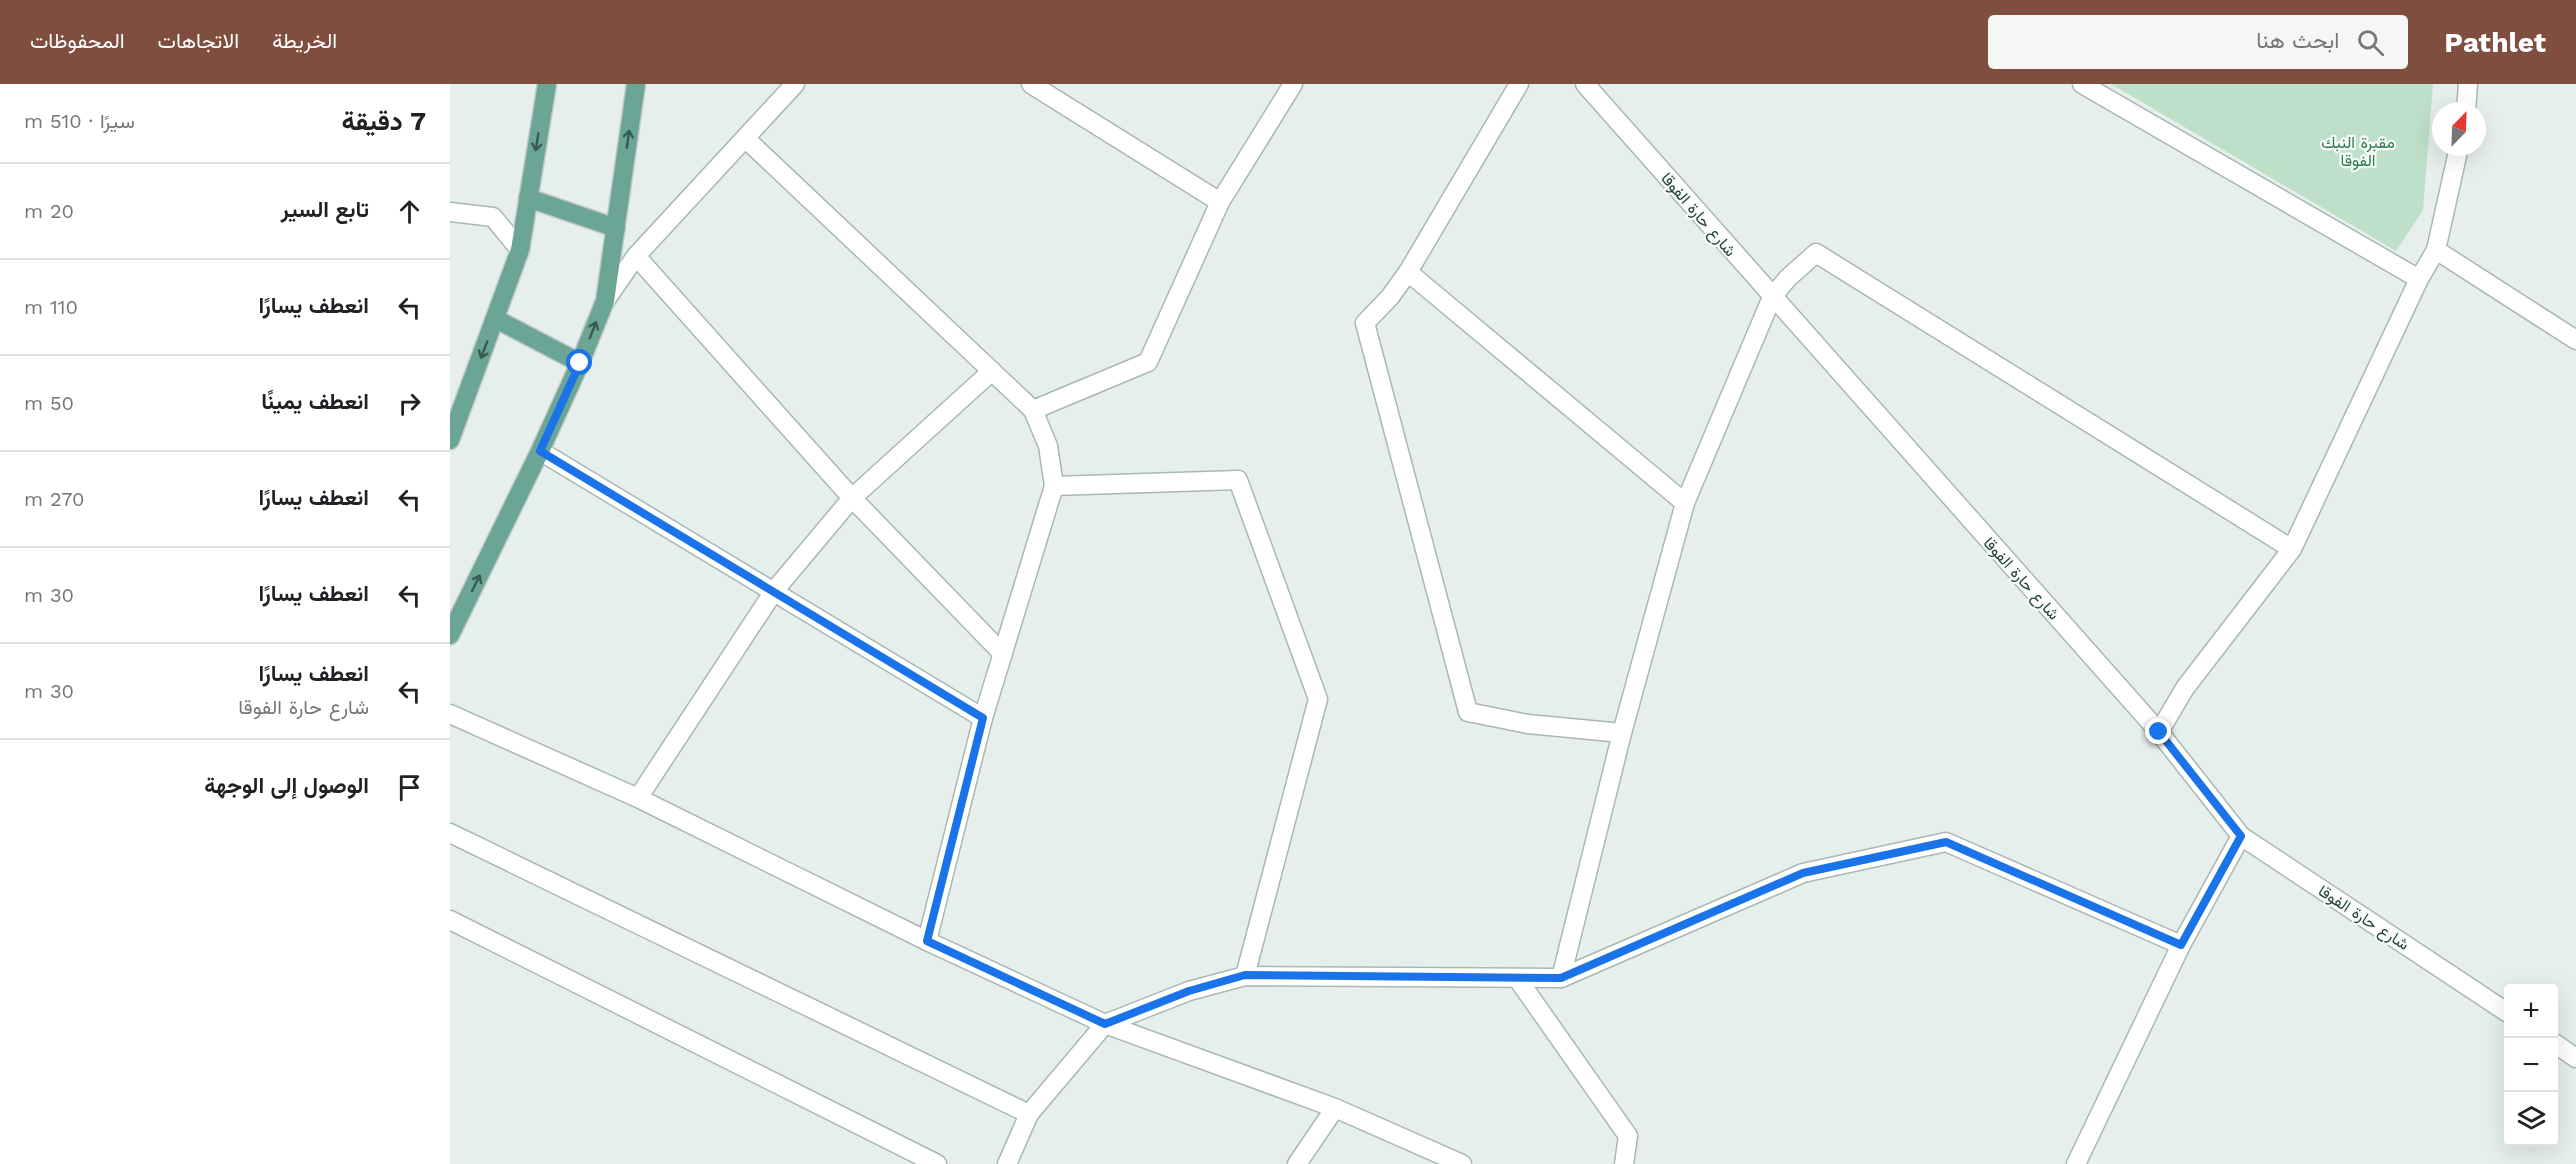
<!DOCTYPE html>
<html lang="ar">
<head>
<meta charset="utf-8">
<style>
  body { margin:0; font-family:"Work Sans",Vazirmatn,sans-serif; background:#f6f6f6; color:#202124; direction:rtl }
  .controls { position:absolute; right:18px; bottom:18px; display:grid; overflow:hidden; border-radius:6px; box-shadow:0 6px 24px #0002 }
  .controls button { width:54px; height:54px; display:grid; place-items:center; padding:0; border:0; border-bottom:2px solid #e0e0e0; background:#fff; color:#202124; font:30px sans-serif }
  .compass { position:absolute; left:1982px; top:18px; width:54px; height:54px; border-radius:50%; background:#fff; box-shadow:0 6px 24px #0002; rotate:23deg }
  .stop { position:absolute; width:18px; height:18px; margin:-14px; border:4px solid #1a73e8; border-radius:50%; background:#fff }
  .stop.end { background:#1a73e8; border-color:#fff; box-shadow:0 2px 6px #0008 }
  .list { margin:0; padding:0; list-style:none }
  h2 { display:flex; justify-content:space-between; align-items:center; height:78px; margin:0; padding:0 24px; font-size:26px }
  h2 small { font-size:20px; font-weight:400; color:#757577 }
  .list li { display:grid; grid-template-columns:39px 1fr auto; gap:18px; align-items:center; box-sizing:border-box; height:96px; padding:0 24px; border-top:2px solid #e0e0e0 }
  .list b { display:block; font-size:22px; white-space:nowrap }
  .list p { margin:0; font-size:20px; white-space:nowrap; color:#757577 }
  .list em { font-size:20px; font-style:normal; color:#757577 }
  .icon { flex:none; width:33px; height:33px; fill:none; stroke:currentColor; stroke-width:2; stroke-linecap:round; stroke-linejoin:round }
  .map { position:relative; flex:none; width:2126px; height:1080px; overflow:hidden; direction:ltr }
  header { display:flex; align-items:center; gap:36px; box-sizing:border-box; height:84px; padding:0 30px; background:#7f4e3f; color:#fff }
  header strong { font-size:28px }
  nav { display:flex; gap:33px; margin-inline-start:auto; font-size:21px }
  .search { width:420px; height:54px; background:#f6f6f6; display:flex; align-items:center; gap:15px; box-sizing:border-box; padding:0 21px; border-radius:6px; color:#757577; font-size:22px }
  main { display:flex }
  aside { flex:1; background:#fff }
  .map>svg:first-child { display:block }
</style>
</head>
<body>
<header>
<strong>Pathlet</strong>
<div class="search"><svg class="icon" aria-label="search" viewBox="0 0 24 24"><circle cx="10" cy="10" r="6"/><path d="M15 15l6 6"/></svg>ابحث هنا</div>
<nav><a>الخريطة</a><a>الاتجاهات</a><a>المحفوظات</a></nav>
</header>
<main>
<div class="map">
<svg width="2126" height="1080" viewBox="0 0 2126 1080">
  <rect width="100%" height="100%" fill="#e6efeb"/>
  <path fill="#bfe0c8" d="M 1661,0 L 1983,0 L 1973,126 L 1946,167 Z"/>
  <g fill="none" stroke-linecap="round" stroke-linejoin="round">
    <defs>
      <g id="minor">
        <path d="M 581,0 L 770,118 L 698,278 L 583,326"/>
        <path d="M 1069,0 L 958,188 L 940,213 L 915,239 L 1018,628 L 1078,640 L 1172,649"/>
        <path d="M 1135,0 L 1709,648 L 1791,752 L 2058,929"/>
        <path d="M 1632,0 L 1969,195"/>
        <path d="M 2016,27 L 2018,0"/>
        <path d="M 295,54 L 583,326 L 598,362 L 604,402 L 533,634 L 477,857"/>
        <path d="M 770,118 L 843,0"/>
        <path d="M 0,128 L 43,133 L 70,166"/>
        <path d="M 1986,166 L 2126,256"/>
        <path d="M 186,172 L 402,414 L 553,570"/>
        <path d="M 958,188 L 1235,419"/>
        <path d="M 155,217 L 186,172 L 345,0"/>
        <path d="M 90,367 L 533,634"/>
        <path d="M 604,402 L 788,396 L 868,615 L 795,892"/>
        <path d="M 0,630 L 188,714 L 477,857 L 655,940 L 885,1024 L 1012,1080"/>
        <path d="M 1709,648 L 1735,604 L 1842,465 L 1969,195 L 1986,166 L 2009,63"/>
        <path d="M 188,714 L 324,507 L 402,414 L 542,287"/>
        <path d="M 0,749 L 579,1030"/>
        <path d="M 0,836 L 487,1080"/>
        <path d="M 1067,894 L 1178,1052 L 1174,1080"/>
        <path d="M 1111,894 L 1353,789 L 1496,758 L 1731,861"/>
        <path d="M 2104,959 L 2126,974"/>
        <path d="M 557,1080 L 579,1030 L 655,940 L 739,907 L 795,892 L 1111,894 L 1172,649 L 1235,419 L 1322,213 L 1338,194 L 1366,169 L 1842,465"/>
        <path d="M 847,1080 L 885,1024"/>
        <path d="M 1626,1080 L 1731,861 L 1791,752"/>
      </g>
      <g id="major">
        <path d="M 78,114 L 166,144"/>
        <path d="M 46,235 L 130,279"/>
        <path d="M 0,356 L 70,166 L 97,0"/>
        <path d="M 0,551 L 90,367 L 130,279 L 155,217 L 186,0"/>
      </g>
    </defs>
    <use href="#minor" stroke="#a8b8b2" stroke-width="21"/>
    <use href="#major" stroke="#c2cac8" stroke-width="21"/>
    <use href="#minor" stroke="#fff" stroke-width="18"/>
    <use href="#major" stroke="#6aa596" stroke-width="18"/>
  </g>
  <defs><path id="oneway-shaft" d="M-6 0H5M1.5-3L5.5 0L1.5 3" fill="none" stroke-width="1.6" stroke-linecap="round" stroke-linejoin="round" transform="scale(1.5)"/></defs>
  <g stroke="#365b51">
    <use href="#oneway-shaft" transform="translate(178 55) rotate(-82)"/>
    <use href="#oneway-shaft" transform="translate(87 58) rotate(99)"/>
    <use href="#oneway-shaft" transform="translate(143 246) rotate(-69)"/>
    <use href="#oneway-shaft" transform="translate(34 266) rotate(111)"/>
    <use href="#oneway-shaft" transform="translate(26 499) rotate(-64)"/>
  </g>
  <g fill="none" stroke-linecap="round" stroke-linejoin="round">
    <path stroke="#1a73e8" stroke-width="8" d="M 130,279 L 90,367 L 533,634 L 477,857 L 655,940 L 739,907 L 795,891 L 1111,894 L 1353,789 L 1496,758 L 1731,861 L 1791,752 L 1709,648"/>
  </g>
  <g text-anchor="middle" stroke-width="4.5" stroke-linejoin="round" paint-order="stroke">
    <g font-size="16" fill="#2d7a4b" stroke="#f7fbf9">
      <text x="1908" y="64">مقبرة النبك<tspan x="1908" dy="18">الفوقا</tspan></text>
    </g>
    <g font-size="16" fill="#24423a" stroke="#f7fbf9">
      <text transform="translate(1249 130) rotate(49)" y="6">شارع حارة الفوقا</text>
      <text transform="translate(1572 494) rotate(48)" y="6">شارع حارة الفوقا</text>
      <text transform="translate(1914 833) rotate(33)" y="6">شارع حارة الفوقا</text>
    </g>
  </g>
</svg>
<div class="controls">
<button>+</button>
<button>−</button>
<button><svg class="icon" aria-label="layers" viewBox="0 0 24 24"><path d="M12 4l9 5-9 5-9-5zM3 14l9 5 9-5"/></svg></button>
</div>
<svg class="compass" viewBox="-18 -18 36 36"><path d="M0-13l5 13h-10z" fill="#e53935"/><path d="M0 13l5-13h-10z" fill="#757577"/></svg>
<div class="stop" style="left:130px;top:279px"></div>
<div class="stop end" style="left:1709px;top:648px"></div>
</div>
<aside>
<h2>7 دقيقة<small>سيرًا · 510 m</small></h2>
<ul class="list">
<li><svg class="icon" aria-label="ahead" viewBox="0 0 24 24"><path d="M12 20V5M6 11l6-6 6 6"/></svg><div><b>تابع السير</b></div><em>20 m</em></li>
<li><svg class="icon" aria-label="left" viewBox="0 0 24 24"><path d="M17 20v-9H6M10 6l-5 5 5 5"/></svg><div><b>انعطف يسارًا</b></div><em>110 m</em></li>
<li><svg class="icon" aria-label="right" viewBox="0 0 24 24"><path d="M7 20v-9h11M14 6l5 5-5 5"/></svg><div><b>انعطف يمينًا</b></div><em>50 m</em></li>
<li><svg class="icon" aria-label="left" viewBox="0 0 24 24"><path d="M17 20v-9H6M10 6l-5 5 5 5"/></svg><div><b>انعطف يسارًا</b></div><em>270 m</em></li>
<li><svg class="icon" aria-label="left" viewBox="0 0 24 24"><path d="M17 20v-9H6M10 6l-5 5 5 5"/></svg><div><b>انعطف يسارًا</b></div><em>30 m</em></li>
<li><svg class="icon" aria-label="left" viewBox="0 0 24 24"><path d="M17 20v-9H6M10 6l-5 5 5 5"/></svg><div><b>انعطف يسارًا</b><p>شارع حارة الفوقا</p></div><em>30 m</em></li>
<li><svg class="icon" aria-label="arrive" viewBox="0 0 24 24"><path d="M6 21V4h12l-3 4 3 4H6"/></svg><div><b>الوصول إلى الوجهة</b></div></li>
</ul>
</aside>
</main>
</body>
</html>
